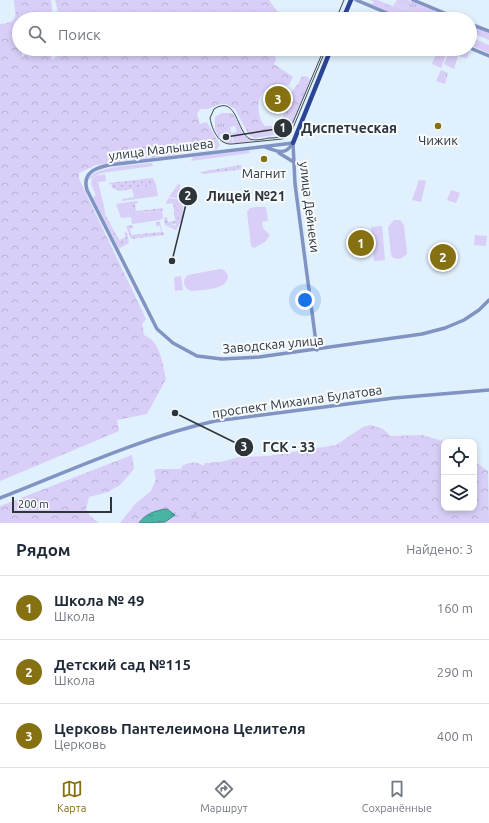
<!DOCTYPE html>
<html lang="ru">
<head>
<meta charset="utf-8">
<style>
  :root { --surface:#fff; --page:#f6f6f7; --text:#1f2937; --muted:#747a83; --line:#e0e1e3; --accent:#867112 }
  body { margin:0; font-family:Ubuntu,sans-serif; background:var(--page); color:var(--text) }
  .controls { position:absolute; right:12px; bottom:12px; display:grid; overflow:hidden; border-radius:8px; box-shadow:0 2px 6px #0003 }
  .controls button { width:36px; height:36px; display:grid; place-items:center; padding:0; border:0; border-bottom:1px solid var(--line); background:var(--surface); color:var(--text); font:20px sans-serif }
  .scale { position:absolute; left:12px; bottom:10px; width:100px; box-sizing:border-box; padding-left:4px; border:2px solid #2d343a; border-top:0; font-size:11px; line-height:14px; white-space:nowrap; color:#2d343a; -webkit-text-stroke:3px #f7fbfe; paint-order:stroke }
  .you { position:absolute; left:305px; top:300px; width:14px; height:14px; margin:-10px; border:3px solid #fff; border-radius:50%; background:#1a73e8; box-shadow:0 0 0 6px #1a73e833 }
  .badge { display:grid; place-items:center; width:26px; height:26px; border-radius:50%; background:var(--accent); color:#fff; font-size:13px; font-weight:700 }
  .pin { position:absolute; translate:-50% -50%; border:2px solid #fff; box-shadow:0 1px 4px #0006 }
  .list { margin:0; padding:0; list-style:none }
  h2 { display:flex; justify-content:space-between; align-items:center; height:52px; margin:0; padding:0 16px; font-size:17px }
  h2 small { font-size:13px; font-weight:400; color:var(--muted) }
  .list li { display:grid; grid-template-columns:26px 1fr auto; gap:12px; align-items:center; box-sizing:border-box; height:64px; padding:0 16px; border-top:1px solid var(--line) }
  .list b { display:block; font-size:15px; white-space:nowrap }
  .list p { margin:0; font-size:13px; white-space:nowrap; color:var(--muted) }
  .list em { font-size:13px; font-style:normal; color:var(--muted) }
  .icon { flex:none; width:22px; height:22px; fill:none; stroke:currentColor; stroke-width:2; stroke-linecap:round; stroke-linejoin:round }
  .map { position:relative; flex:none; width:489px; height:523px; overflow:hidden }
  .search { position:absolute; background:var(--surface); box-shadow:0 2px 6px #0003; left:12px; right:12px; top:12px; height:44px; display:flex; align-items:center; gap:10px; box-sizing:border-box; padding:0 14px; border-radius:22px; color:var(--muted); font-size:15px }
  .sheet { height:244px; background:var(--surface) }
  nav { display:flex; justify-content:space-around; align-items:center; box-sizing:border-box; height:56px; border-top:1px solid var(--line); background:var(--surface); font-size:11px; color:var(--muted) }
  nav a { display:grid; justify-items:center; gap:2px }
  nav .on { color:var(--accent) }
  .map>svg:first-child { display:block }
  .grass { fill:url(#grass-tufts) }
  .forest { fill:url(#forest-crowns) }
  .wetland { fill:url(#wetland-marsh) }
  .park { fill:#d8cef7 }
  .garden { fill:url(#garden-dots) }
  .water { fill:url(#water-ripples); stroke:#3f8e84 }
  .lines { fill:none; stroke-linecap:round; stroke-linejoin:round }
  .minor { stroke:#8093c2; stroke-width:3.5 }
  .major { stroke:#2c4496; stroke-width:4.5 }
  .tram { stroke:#40484f; stroke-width:1 }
  .poi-dot { fill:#867112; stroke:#f7fbfe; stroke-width:1.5 }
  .labels { text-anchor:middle; stroke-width:4; stroke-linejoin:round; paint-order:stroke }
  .poi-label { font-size:13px; fill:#2d343a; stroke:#f7fbfe }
  .street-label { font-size:13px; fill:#2d343a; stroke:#f7fbfe }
  .leader { fill:none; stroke:#2d343a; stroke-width:1.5 }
  .callout-dot { fill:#2d343a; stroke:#f7fbfe; stroke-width:1.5 }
  .mark-label { font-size:12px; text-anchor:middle; font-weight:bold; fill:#fff }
  .callout-label { font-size:14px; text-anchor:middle; font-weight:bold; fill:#2d343a; stroke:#f7fbfe; stroke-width:4; stroke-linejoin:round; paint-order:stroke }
</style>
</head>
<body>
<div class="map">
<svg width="489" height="523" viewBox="0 0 489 523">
  <defs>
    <pattern id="grass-tufts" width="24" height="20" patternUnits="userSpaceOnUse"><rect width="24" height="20" fill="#d8cef7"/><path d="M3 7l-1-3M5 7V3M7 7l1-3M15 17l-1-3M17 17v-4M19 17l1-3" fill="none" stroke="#bab2d4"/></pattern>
    <pattern id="forest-crowns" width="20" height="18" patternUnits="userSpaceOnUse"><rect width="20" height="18" fill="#d8cef7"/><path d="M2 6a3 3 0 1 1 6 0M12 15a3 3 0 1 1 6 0" fill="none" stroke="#bab2d4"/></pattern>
    <pattern id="wetland-marsh" width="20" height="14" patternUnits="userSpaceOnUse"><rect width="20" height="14" fill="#d8cef7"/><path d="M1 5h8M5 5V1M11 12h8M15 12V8" fill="none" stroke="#bab2d4"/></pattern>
    <pattern id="garden-dots" width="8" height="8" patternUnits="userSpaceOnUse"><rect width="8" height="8" fill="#d8cef7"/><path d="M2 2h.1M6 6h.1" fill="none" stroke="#bab2d4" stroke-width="1.8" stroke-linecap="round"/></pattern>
    <pattern id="water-ripples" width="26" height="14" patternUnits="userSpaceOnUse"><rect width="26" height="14" fill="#47b4a4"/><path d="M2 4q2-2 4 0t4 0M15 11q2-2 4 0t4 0" fill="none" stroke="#3c9387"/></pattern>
  </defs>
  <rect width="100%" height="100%" fill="#e0f0fc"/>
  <!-- grass -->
  <path class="grass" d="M376,0L394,8L395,5L429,19H407L374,5Z
    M397,0H408L455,19H436L396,3Z
    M441,70L448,73L445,84L436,81Z
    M222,113H231L234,115L245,136L253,141L237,143L236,136L240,133L237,124L215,129V117Z"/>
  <!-- forest -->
  <path class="forest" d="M14,0H51L53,19H19V49H22V58L29,49H40L43,52V49H49L52,60L64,51L76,54L81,49H273L276,60L274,64L293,77L289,85C283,86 276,84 270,87C256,93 255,115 265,126H276C289,115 286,94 299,83L301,77L306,76L310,80L290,128L282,134L254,138L249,135L235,109L226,104H220L208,109H200L197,114L200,124L206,122L208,124L220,145L217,149L96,165L79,173V179L146,319L142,324L144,335C161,342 162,363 166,379L147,414L117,420L119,431L0,481V24C22,22 14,13 14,0Z
    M55,0H269L282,18L60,19Z
    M470,25L489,32V40L470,32Z
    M470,37L489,45V53L470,45Z
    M370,425L383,429L391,436L422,435L446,442H444V508H474V461L488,471L489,523H120L135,504L151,491L156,479L154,471L156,469H181L182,466C189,462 197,461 203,466L205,463L220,462L239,457L268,456L336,445L363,427Z
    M132,455L134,469L120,485L108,492L89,497L86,509L90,516L99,523H0V506Z"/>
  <!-- wetland -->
  <path class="wetland" d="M156,506L185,511L196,509L197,514C185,523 151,523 135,523L140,514Z"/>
  <!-- park -->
  <path class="park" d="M359,0L373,4L374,2L370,0H377L393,6L397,0V3L436,19H429L396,5L394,8L376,1L375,5L407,19H405Z
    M438,49H448L441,68L432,64Z
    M450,49L470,50L467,58L458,56L454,69L444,64Z
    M237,123L240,133L236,136L237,143H234L232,133L237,132L235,126L230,127L231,130L227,131H231L233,143H223L222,142L230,140L229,133L221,134L219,138L215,129Z
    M249,150L250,153L191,161L193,157Z
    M152,163L153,166L101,173L88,180C92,166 138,165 152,163Z
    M105,174L106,181L98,182L104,206L101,207L91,184L92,179L96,176Z
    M419,180L426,181L421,202L412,200Z
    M178,184H180L181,199L169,197Z
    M156,185L158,196L122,201V199L134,197L132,189Z
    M451,190L460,193L456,203L447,200Z
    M96,195L120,248L119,249L93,197Z
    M168,198L182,200L184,216L176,230L167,226L176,225L177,203L166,204Z
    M130,202L132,214L162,211L163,218L160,220L132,224L131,217L121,218L116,204Z
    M257,207H266L268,221L262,222L263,228L270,235L265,242L254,248L251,246L247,212L250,208Z
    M394,220H400L404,225L407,254L400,259L393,258L391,254L388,227Z
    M382,226L385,260L374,261L371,227Z
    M475,235L487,236L486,246L474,245Z
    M220,269L224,270L228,275C228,291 204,289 192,291C184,289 181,280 188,275Z
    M181,276L183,290L175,291L174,277Z"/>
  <!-- garden -->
  <path class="garden" d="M241,165L242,169L237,170L203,174L200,172Z
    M153,178L156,185L120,191L112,188V185L108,183Z
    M137,201L138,203L135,204L136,211L163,208L162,211L131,214L130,202Z
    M173,203H177L179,223L167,226L165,225L164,218L167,217L168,222L175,221Z
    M104,206L105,214L119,240L126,237L124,233L127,232L129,243L120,248L103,211L101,207Z
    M156,222H160L162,232H164V235L131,239L126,226L133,225V228L130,229L131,235L161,232L160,226H156Z"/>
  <!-- water -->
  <path class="water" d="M167,509L175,515L165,522L139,523C145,514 156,510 167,509Z"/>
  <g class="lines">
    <!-- minor -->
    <path class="minor" d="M356,0L401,19
      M413,0L459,19
      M470,24L489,31
      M470,48L489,56
      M293,143L109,165C95,168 82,173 87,190L157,329L173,343L197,356L222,359L259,357L422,334L445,328L464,320L479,310L489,300
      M293,143L295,184L317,350
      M265,147C275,151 286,156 292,144
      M279,153L292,161
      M0,498C69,471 143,437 215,421L394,398L489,390"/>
    <!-- major -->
    <path class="major" d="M343,19L351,0
      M293,143L331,49"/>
    <!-- tram -->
    <path class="tram" d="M336,19L344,0
      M324,49L288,134C282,137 276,138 269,138C263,139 256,141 250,139C237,133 237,94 214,109L210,118C212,130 219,145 232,144L282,139L290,135L326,49"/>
  </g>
  <!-- markers -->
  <g class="poi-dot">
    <circle cx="438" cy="126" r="4"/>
    <circle cx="264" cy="159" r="4"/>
  </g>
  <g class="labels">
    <!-- poi labels -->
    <g class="poi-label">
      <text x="438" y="145">Чижик</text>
      <text x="264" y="178">Магнит</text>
    </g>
    <!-- street labels -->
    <g class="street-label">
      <text transform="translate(161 149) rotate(-7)" y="5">улица Малышева</text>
      <text transform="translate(310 207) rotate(83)" y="5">улица Дейнеки</text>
      <text transform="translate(273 344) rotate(-5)" y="5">Заводская улица</text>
      <text transform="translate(297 401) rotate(-8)" y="5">проспект Михаила Булатова</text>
    </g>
  </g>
  <!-- callouts -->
  <path class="leader" d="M226 137L283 128M172 261L188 196M175 413L244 447"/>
  <g class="callout-dot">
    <circle cx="226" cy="137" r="4"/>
    <circle cx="172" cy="261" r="4"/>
    <circle cx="175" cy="413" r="4"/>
    <circle cx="283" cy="128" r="10"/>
    <circle cx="188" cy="196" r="10"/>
    <circle cx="244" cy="447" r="10"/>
  </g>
  <g class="mark-label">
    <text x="283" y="132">1</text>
    <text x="188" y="200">2</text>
    <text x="244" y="451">3</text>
  </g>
  <g class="callout-label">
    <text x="349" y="133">Диспетческая</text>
    <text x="246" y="201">Лицей №21</text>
    <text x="289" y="452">ГСК - 33</text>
  </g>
</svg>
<div class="controls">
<button><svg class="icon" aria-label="locate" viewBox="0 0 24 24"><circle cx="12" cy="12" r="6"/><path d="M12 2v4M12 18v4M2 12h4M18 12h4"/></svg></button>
<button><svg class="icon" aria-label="layers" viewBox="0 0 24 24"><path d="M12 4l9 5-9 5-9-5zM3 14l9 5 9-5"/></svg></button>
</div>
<div class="scale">200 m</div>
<div class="you"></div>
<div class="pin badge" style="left:361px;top:243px">1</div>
<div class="pin badge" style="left:443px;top:257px">2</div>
<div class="pin badge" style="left:278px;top:99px">3</div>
<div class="search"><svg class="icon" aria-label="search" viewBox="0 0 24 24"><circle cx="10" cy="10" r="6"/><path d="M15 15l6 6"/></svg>Поиск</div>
</div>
<section class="sheet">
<h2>Рядом<small>Найдено: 3</small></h2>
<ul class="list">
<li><span class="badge">1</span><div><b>Школа № 49</b><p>Школа</p></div><em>160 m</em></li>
<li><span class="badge">2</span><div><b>Детский сад №115</b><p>Школа</p></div><em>290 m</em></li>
<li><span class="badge">3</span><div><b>Церковь Пантелеимона Целителя</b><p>Церковь</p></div><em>400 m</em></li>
</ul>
</section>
<nav>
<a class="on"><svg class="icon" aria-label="map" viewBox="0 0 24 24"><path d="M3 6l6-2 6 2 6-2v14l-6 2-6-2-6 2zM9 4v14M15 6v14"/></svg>Карта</a>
<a><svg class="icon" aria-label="directions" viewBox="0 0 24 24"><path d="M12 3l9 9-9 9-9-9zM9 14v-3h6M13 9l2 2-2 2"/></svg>Маршрут</a>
<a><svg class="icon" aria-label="saved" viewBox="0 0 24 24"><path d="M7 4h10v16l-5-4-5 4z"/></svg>Сохранённые</a>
</nav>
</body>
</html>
